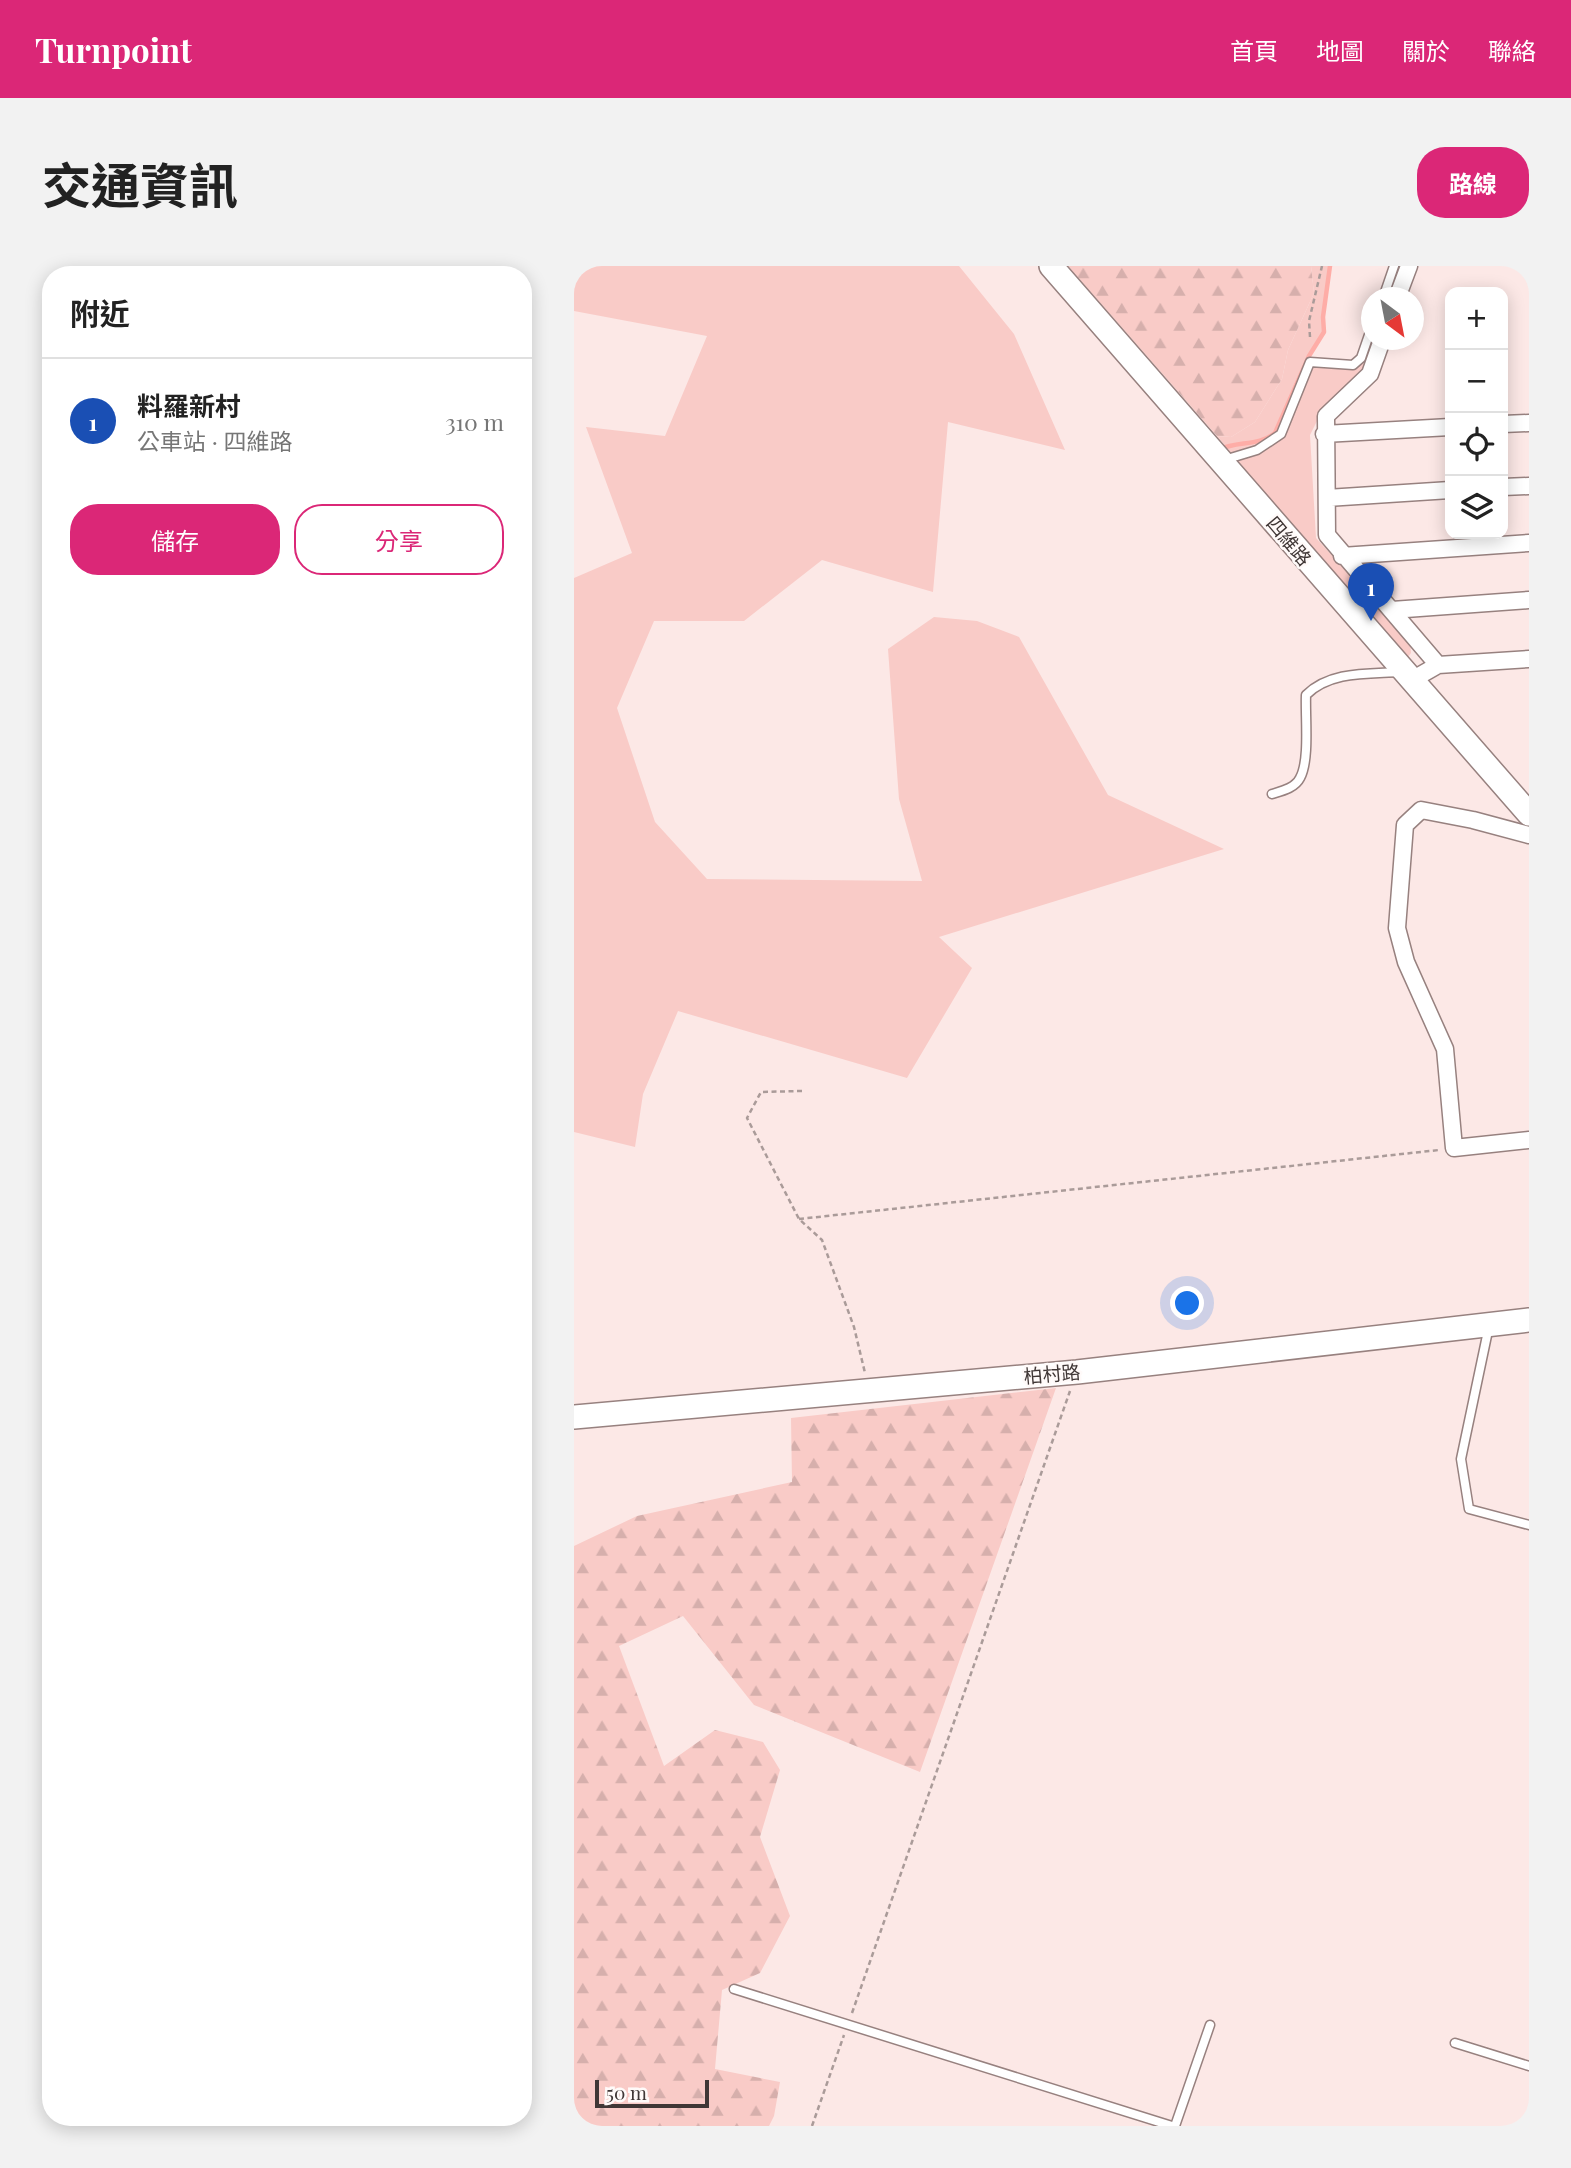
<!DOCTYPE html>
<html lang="zh-TW">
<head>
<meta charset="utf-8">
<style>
  :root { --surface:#fff; --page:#f2f2f2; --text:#222; --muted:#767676; --line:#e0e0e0; --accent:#db2777 }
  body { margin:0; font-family:"Playfair Display","Noto Sans TC",serif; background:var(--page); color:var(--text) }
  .controls { position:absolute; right:21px; top:21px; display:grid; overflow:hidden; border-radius:14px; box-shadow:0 4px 18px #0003 }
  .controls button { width:63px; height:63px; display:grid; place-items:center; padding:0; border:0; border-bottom:2px solid var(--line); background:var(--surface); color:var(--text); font:35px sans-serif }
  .compass { position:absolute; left:787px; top:21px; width:63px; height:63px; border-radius:50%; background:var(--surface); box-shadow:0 4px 18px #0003; rotate:148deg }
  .scale { position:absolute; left:21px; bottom:18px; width:114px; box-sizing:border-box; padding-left:7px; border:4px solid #403736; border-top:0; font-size:19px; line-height:24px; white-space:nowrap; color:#403736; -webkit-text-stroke:5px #fffaf9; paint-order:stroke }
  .you { position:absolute; left:614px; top:1038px; width:24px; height:24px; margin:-18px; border:5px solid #fff; border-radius:50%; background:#1a73e8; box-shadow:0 0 0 10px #1a73e833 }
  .badge { display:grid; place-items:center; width:46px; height:46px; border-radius:50%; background:var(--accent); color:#fff; font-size:23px; font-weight:700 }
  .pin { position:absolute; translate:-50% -58px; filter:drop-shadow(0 2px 4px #0008) }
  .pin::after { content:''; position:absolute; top:37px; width:24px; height:21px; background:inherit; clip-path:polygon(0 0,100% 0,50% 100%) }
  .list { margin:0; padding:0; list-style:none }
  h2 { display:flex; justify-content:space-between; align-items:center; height:91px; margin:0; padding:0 28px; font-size:30px }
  h2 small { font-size:23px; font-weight:400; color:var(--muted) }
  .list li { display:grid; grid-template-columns:46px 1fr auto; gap:21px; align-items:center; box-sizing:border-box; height:126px; padding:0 28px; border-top:2px solid var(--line) }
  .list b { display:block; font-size:26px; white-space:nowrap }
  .list p { margin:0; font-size:23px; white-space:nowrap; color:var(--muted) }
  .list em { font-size:23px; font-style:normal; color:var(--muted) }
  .actions { display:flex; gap:14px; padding:21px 28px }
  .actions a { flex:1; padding:16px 0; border:2px solid var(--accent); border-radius:28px; text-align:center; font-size:24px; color:var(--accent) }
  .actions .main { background:var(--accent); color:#fff }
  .icon { flex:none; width:38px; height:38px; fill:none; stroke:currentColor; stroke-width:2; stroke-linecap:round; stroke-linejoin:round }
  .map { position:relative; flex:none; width:955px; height:1860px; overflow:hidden; border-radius:28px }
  header { display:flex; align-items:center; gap:42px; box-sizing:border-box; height:98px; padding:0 35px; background:var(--accent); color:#fff }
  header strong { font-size:33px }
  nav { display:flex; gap:38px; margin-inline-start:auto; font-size:24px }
  .intro { display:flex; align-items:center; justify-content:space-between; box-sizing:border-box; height:168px; padding:0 42px }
  h1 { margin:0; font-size:49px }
  .button { padding:18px 32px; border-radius:28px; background:var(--accent); color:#fff; font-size:24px; font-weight:700 }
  main { display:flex; gap:42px; padding:0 42px }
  aside { flex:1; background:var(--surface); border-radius:28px; box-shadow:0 4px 18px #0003 }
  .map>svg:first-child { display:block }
  .green { fill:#f9cbc7 }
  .forest { fill:url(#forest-firs) }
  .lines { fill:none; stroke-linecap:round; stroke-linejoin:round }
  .stream { stroke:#feada7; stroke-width:4.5 }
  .lane-casing { stroke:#97817f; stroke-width:11 }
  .street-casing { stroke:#97817f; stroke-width:19 }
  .secondary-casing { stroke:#97817f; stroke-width:26 }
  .path { stroke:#aa9b99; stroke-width:2.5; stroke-dasharray:5 3.5; stroke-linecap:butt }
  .lane { stroke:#fff; stroke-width:8 }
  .street { stroke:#fff; stroke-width:16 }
  .secondary { stroke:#fff; stroke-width:23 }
  .labels { text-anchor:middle; stroke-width:5; stroke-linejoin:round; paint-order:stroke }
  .street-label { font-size:19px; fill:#403736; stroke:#fffaf9 }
</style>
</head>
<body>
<header>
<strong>Turnpoint</strong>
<nav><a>首頁</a><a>地圖</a><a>關於</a><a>聯絡</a></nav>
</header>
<div class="intro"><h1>交通資訊</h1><a class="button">路線</a></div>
<main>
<aside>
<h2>附近<small></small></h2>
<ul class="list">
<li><span class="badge" style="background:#1a4fb4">1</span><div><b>料羅新村</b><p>公車站 · 四維路</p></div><em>310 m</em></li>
</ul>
<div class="actions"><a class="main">儲存</a><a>分享</a></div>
</aside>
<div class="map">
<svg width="955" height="1860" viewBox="0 0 955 1860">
  <defs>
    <pattern id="forest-firs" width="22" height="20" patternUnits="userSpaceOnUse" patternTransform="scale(1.75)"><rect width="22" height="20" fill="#f9cbc7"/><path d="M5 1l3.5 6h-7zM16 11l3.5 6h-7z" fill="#d6afac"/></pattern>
  </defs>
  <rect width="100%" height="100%" fill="#fce8e6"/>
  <!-- green -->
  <path class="green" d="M0,0H385L440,68L491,184L374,156L359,326L248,294L170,355H80L43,442L81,556L133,613L348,615L325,533L314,383L360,351L403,355L445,371L534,529L650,583L365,671L398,702L333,812L104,745L69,828L61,881L0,866V312L58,287L12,161L91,170L133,70L0,45Z
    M737,0H756L757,4L749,51L750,66L733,95L779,99L797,74H801L789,108L746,149L736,169L742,272L836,375L837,387L834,391L825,386L643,170L657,171L681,156L708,113L714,84L740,27Z"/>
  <!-- forest -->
  <path class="forest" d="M494,0H737L740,27L714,84L708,113L681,156L657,171L643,170Z
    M482,1122L346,1506L180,1439L109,1350L45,1380L90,1500L141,1464L189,1476L206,1504L186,1571L216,1650L186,1707L148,1724L141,1803L206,1816L200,1850L195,1860H0V1280L63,1250L218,1216L217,1152Z"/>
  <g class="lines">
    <!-- stream -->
    <path class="stream" d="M646,183C664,175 685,180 701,167L735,90L750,66L749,51L756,0"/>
    <defs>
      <path id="lane" d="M809,32L820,0
        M650,194L683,184L707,168L736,96L779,99L787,92L797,63
        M698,528C708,525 721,522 726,512C736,494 731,450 732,429C756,405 794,408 825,406
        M915,1060L887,1193L895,1243L955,1259
        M160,1723L598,1860
        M881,1777L955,1800
        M601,1860L636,1759"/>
      <path id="street" d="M823,32L835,0
        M808,74L796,108L752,150L753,269L864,399
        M929,158L955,157
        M750,168L876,161
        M929,221L955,220
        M753,232L876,224
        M768,290L955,277
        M818,344L955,334
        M836,415L864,399L955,393
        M955,569L899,554L847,544L831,559L823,662L832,696L871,783L880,882L955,874"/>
      <path id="secondary" d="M477,0L955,548
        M0,1151L503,1106L955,1054"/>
    </defs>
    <!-- lane casing -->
    <use href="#lane" class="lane-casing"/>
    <!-- street casing -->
    <use href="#street" class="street-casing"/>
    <!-- secondary casing -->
    <use href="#secondary" class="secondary-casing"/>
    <!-- path -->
    <path class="path" d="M736,71L735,55L748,0
      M228,825L187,826L173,852L225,953L248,974L280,1061L291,1107
      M225,953L865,884
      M278,1747L496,1125
      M238,1860L270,1769"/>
    <!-- lane -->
    <use href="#lane" class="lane"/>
    <!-- street -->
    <use href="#street" class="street"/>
    <!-- secondary -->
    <use href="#secondary" class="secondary"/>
  </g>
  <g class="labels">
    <!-- street labels -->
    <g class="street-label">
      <text transform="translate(715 275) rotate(50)" y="7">四維路</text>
      <text transform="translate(478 1108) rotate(-5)" y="7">柏村路</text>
    </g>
  </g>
</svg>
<div class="controls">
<button>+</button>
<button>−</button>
<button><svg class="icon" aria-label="locate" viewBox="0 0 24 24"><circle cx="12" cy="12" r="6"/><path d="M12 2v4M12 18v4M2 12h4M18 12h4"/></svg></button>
<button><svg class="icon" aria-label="layers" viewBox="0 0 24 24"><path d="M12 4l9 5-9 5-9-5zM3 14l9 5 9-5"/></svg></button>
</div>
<svg class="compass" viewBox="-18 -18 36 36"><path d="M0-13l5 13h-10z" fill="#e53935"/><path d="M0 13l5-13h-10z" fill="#767676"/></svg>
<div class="scale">50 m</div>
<div class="you"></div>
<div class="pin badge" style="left:797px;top:355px;background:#1a4fb4">1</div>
</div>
</main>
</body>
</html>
